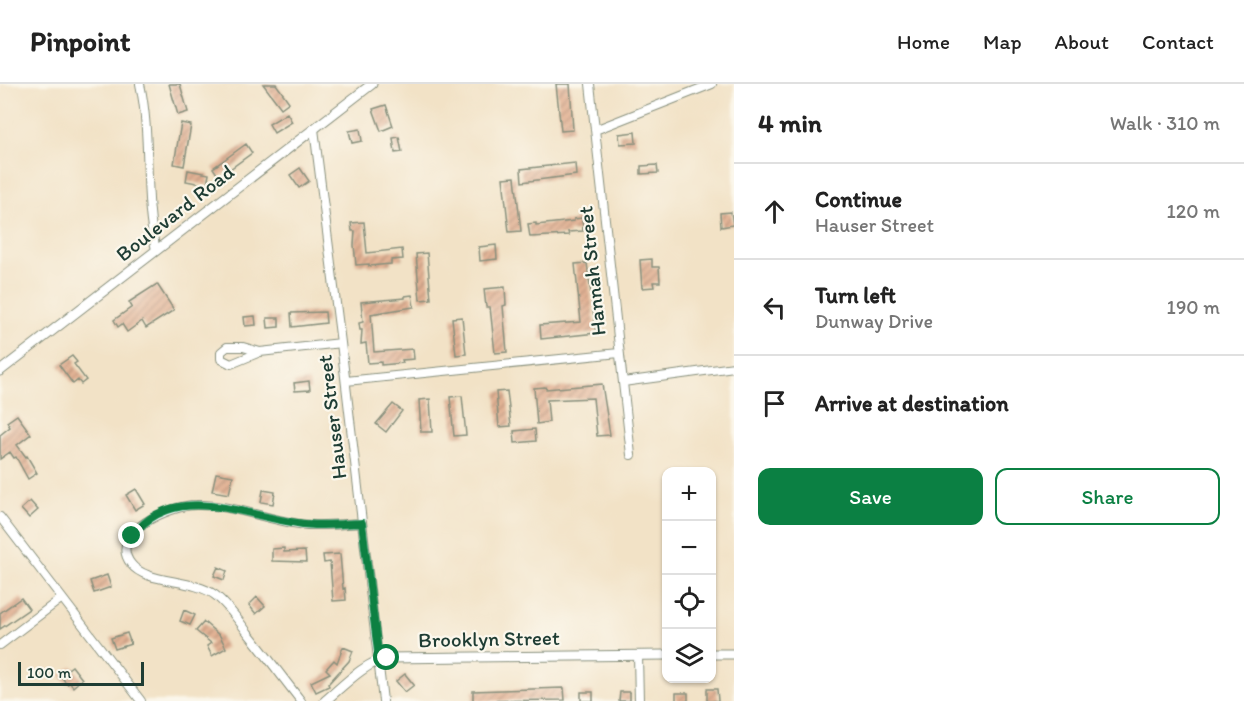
<!DOCTYPE html>
<html lang="en">
<head>
<meta charset="utf-8">
<style>
  :root { --surface:#fff; --page:#f2f2f2; --text:#222; --muted:#767676; --line:#e0e0e0; --accent:#0b8043 }
  body { margin:0; font-family:Itim,sans-serif; background:var(--page); color:var(--text) }
  .controls { position:absolute; right:18px; bottom:18px; display:grid; overflow:hidden; border-radius:12px; box-shadow:0 2px 4px #0004 }
  .controls button { width:54px; height:54px; display:grid; place-items:center; padding:0; border:0; border-bottom:2px solid var(--line); background:var(--surface); color:var(--text); font:30px sans-serif }
  .scale { position:absolute; left:18px; bottom:15px; width:126px; box-sizing:border-box; padding-left:6px; border:3px solid #1f3d34; border-top:0; font-size:16px; line-height:21px; white-space:nowrap; color:#1f3d34; -webkit-text-stroke:4px #fbf7ec; paint-order:stroke }
  .stop { position:absolute; width:18px; height:18px; margin:-14px; border:4px solid #0b8043; border-radius:50%; background:#fff }
  .stop.end { background:#0b8043; border-color:#fff; box-shadow:0 2px 6px #0008 }
  .list { margin:0; padding:0; list-style:none }
  h2 { display:flex; justify-content:space-between; align-items:center; height:78px; margin:0; padding:0 24px; font-size:26px }
  h2 small { font-size:20px; font-weight:400; color:var(--muted) }
  .list li { display:grid; grid-template-columns:39px 1fr auto; gap:18px; align-items:center; box-sizing:border-box; height:96px; padding:0 24px; border-top:2px solid var(--line) }
  .list b { display:block; font-size:22px; white-space:nowrap }
  .list p { margin:0; font-size:20px; white-space:nowrap; color:var(--muted) }
  .list em { font-size:20px; font-style:normal; color:var(--muted) }
  .actions { display:flex; gap:12px; padding:18px 24px }
  .actions a { flex:1; padding:14px 0; border:2px solid var(--accent); border-radius:12px; text-align:center; font-size:21px; color:var(--accent) }
  .actions .main { background:var(--accent); color:#fff }
  .icon { flex:none; width:33px; height:33px; fill:none; stroke:currentColor; stroke-width:2; stroke-linecap:round; stroke-linejoin:round }
  .map { position:relative; flex:none; width:734px; height:617px; overflow:hidden }
  header { display:flex; align-items:center; gap:36px; box-sizing:border-box; height:84px; padding:0 30px; background:var(--surface); border-bottom:2px solid var(--line) }
  header strong { font-size:28px }
  nav { display:flex; gap:33px; margin-inline-start:auto; font-size:21px }
  main { display:flex }
  aside { flex:1; background:var(--surface) }
  .map>svg:first-child { display:block }
  .building { fill:url(#building-hatch) }
  .lines { fill:none; stroke-linecap:round; stroke-linejoin:round }
  .minor-casing { stroke:#88907d; stroke-width:10 }
  .tertiary-casing { stroke:#88907d; stroke-width:11 }
  .minor { stroke:#fff; stroke-width:8 }
  .tertiary { stroke:#fff; stroke-width:9 }
  .route { stroke:#0b8043; stroke-width:8 }
  .labels { text-anchor:middle; stroke-width:4.5; stroke-linejoin:round; paint-order:stroke }
  .street-label { font-size:21px; fill:#1f3d34; stroke:#fbf7ec }
</style>
</head>
<body>
<header>
<strong>Pinpoint</strong>
<nav><a>Home</a><a>Map</a><a>About</a><a>Contact</a></nav>
</header>
<main>
<div class="map">
<svg width="734" height="617" viewBox="0 0 734 617">
  <defs>
    <pattern id="building-hatch" width="6" height="6" patternUnits="userSpaceOnUse" patternTransform="scale(1.5)"><rect width="6" height="6" fill="#e2b294"/><path d="M-1 1l2-2M0 6l6-6M5 7l2-2" fill="none" stroke="#b7927a"/></pattern>
  </defs>
  <rect width="100%" height="100%" fill="#fbf7ec"/>
  <filter id="ink" filterUnits="userSpaceOnUse"><feTurbulence type="fractalNoise" baseFrequency=".0167" numOctaves="2"/><feDisplacementMap in="SourceGraphic" scale="12" xChannelSelector="R" yChannelSelector="G"/><feConvolveMatrix kernelMatrix="1 2 1 2 8 2 1 2 1" color-interpolation-filters="sRGB"/></filter>
  <filter id="wash" filterUnits="userSpaceOnUse"><feTurbulence type="fractalNoise" baseFrequency=".008" numOctaves="4" result="noise"/><feDisplacementMap in="SourceGraphic" scale="24" xChannelSelector="R" yChannelSelector="G"/><feGaussianBlur stdDeviation="1.35" result="paint"/><feColorMatrix in="noise" values="0 0 0 0 0 0 0 0 0 0 0 0 0 0 0 0 0 1.4 0 .05"/><feComposite in="paint" operator="in"/></filter>
  <g filter="url(#wash)">
    <rect width="100%" height="100%" fill="#f2e2c6"/>
    <g id="blocks">
      <!-- building -->
      <path class="building" d="M169,0H180L188,28L178,31Z
        M263,0H276L289,18L281,24Z
        M556,0H570L573,46L561,47Z
        M386,21L393,42L381,47L373,25Z
        M287,29L292,38L274,49L269,40Z
        M181,39L191,41L184,82L174,80Z
        M360,45L362,57L352,59L349,47Z
        M635,48L636,59L620,60L619,50Z
        M399,53L402,68L395,69L393,54Z
        M246,60L252,69L219,93L213,84Z
        M575,79L576,91L522,98L521,85Z
        M657,81L658,89L641,90V82Z
        M300,84L309,97L299,104L290,91Z
        M188,86L209,90L207,101L186,97Z
        M515,93L521,147L509,148L503,94Z
        M731,128L733,141L721,143L720,129Z
        M582,134L583,147L568,148L569,151L530,153L528,140L536,139V141L574,137V135Z
        M364,138L367,169L402,165L403,175L391,176V180L369,182V180L356,181L354,161L355,147H352L351,139Z
        M496,161L497,175L480,177L479,163Z
        M427,169L431,215L420,216L416,170Z
        M652,175V183H659L660,198H653L654,203L642,204L640,176Z
        M587,179L596,249L541,255L540,241L581,238L575,180Z
        M157,200L174,226L146,244L142,237L127,248L122,240L118,243L114,236L132,223L129,218Z
        M505,203L506,221L503,222L507,268L495,269L490,223H486L484,205Z
        M412,211L414,223L371,230L374,268L413,265L414,275L402,276L403,279L381,281V278L368,279L366,259L361,260L362,246H360L359,239L363,238L361,218L405,214V212Z
        M325,228L326,239L292,243L291,229Z
        M255,232L256,241L245,242L244,233Z
        M462,233L466,270L456,271L452,234Z
        M267,234H279V243L268,244Z
        M72,272L77,278L74,280L86,296L81,300L78,296L73,300L59,281Z
        M309,297L310,306L295,307L294,299Z
        M602,300L610,351L597,352L593,314L547,316L549,338L537,340L534,304L545,303L546,305Z
        M507,307L511,342L499,343L496,308Z
        M462,312L466,351L454,352L450,313Z
        M430,315L432,348H421L419,316Z
        M393,320L402,327L386,348L376,340Z
        M17,331L31,350L17,361L26,373L27,372L37,389L28,395L16,373L14,374L10,368L0,375V351L10,343L7,338Z
        M535,345L536,357L515,359L514,347Z
        M216,389L233,392L229,410L212,407Z
        M136,405L145,420L135,426L126,411Z
        M263,406L275,408L273,420L261,418Z
        M30,417L38,426L29,434L21,425Z
        M284,464V468L305,467L306,478L272,477V465Z
        M340,470L343,505L345,504L346,516L333,517L330,478L324,479L323,471Z
        M218,483L227,487L224,496L214,492Z
        M107,491L111,503L94,509L90,497Z
        M257,513L265,522L256,530L249,521Z
        M21,514L29,525L0,545V529Z
        M184,526L195,531L190,541L180,537Z
        M204,538L220,552L226,564L212,572L207,562L211,559L196,547Z
        M127,549L131,560L115,565L111,554Z
        M343,563L353,567L349,577L328,600L329,602L316,608L311,598L330,589L326,585L334,576L337,579Z
        M72,582L82,595L73,603L70,599L67,600L60,591Z
        M405,590L414,601L405,608L396,597Z
        M564,604L565,616L473,617V607Z
        M707,605H717L718,617H707Z
        M581,608H593V617H581Z
        M620,608H630V617H619Z
        M676,609H688V617H676Z"/>
    </g>
  </g>
  <g filter="url(#ink)">
    <use href="#blocks" fill-opacity="0" stroke="#88907d" stroke-width="1.5"/>
    <g class="lines">
      <defs>
        <path id="minor" d="M140,0C152,55 143,112 156,166
          M590,0L631,371
          M314,45L341,259L383,617
          M595,46L712,0
          M227,263H243L260,268L231,280L221,275V268Z
          M260,268L341,259
          M346,297L619,269
          M623,298L734,283
          M0,433L141,617
          M0,561L62,514
          M638,571L639,617
          M301,617C283,594 266,571 248,549C238,536 228,521 215,511C192,494 146,500 131,480C106,448 172,421 196,421C231,420 264,435 299,440C319,443 341,440 362,439"/>
        <path id="tertiary" d="M0,287L372,0
          M712,570H734
          M325,617C343,602 364,579 387,574L666,571"/>
      </defs>
      <!-- minor casing -->
      <use href="#minor" class="minor-casing"/>
      <!-- tertiary casing -->
      <use href="#tertiary" class="tertiary-casing"/>
      <!-- minor -->
      <use href="#minor" class="minor"/>
      <!-- tertiary -->
      <use href="#tertiary" class="tertiary"/>
    </g>
  </g>
  <g class="lines" filter="url(#ink)">
    <!-- route -->
    <path class="route" d="M132,452C174,397 242,431 297,439C318,443 341,440 362,439L379,576L387,574"/>
  </g>
  <g class="labels">
    <!-- street labels -->
    <g class="street-label">
      <text transform="translate(175 129) rotate(-38)" y="7">Boulevard Road</text>
      <text transform="translate(592 187) rotate(-96)" y="7">Hannah Street</text>
      <text transform="translate(332 333) rotate(-97)" y="7">Hauser Street</text>
      <text transform="translate(489 555) rotate(-1)" y="7">Brooklyn Street</text>
    </g>
  </g>
</svg>
<div class="controls">
<button>+</button>
<button>−</button>
<button><svg class="icon" aria-label="locate" viewBox="0 0 24 24"><circle cx="12" cy="12" r="6"/><path d="M12 2v4M12 18v4M2 12h4M18 12h4"/></svg></button>
<button><svg class="icon" aria-label="layers" viewBox="0 0 24 24"><path d="M12 4l9 5-9 5-9-5zM3 14l9 5 9-5"/></svg></button>
</div>
<div class="scale">100 m</div>
<div class="stop" style="left:387px;top:574px"></div>
<div class="stop end" style="left:132px;top:452px"></div>
</div>
<aside>
<h2>4 min<small>Walk · 310 m</small></h2>
<ul class="list">
<li><svg class="icon" aria-label="ahead" viewBox="0 0 24 24"><path d="M12 20V5M6 11l6-6 6 6"/></svg><div><b>Continue</b><p>Hauser Street</p></div><em>120 m</em></li>
<li><svg class="icon" aria-label="left" viewBox="0 0 24 24"><path d="M17 20v-9H6M10 6l-5 5 5 5"/></svg><div><b>Turn left</b><p>Dunway Drive</p></div><em>190 m</em></li>
<li><svg class="icon" aria-label="arrive" viewBox="0 0 24 24"><path d="M6 21V4h12l-3 4 3 4H6"/></svg><div><b>Arrive at destination</b></div></li>
</ul>
<div class="actions"><a class="main">Save</a><a>Share</a></div>
</aside>
</main>
</body>
</html>
